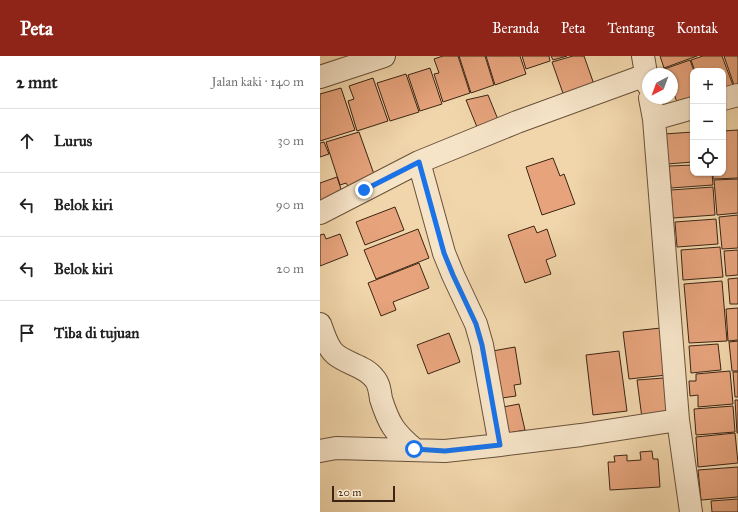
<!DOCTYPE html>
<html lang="id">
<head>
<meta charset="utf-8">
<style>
  :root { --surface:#fff; --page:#f2f2f2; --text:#222; --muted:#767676; --line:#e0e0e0; --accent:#8f2418 }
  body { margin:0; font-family:"IM FELL Great Primer",serif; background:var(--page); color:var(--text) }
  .controls { position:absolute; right:12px; top:12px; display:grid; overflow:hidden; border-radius:8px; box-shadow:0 1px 3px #0004 }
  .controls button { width:36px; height:36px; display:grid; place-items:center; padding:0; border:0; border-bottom:1px solid var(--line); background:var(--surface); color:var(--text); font:20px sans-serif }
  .compass { position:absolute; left:322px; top:12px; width:36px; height:36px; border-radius:50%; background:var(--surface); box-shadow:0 1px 3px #0004; rotate:221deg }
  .scale { position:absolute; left:12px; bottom:10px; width:63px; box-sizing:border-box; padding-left:4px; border:2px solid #3c2514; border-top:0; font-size:11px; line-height:14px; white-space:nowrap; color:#3c2514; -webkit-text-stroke:3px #f6e4c8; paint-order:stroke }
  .stop { position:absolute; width:12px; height:12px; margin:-9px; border:3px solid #1a73e8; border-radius:50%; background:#fff }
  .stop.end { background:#1a73e8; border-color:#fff; box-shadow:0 1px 4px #0008 }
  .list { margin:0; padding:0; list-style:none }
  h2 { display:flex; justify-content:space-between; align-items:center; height:52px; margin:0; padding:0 16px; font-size:17px }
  h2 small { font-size:13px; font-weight:400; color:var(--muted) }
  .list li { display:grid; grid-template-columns:26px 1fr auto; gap:12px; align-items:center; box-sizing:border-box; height:64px; padding:0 16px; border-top:1px solid var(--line) }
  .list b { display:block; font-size:15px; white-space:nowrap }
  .list em { font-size:13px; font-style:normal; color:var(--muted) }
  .icon { flex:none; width:22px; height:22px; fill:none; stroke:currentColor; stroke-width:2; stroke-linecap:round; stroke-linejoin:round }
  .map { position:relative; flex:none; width:418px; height:456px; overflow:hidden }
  header { display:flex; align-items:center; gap:24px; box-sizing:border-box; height:56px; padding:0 20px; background:var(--accent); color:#fff }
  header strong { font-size:19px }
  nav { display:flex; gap:22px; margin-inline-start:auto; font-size:14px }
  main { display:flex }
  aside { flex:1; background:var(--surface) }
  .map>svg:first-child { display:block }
  .building { fill:#e6a37c; stroke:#3c2514 }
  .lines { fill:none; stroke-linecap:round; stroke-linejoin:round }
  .minor-casing { stroke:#69513a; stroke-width:24 }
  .minor { stroke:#f6e4c8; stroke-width:22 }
  .route { stroke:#1a73e8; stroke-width:5 }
</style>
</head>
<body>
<header>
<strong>Peta</strong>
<nav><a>Beranda</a><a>Peta</a><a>Tentang</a><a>Kontak</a></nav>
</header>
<main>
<aside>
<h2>2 mnt<small>Jalan kaki · 140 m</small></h2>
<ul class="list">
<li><svg class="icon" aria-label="ahead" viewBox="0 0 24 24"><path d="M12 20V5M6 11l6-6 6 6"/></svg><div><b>Lurus</b></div><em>30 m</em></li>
<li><svg class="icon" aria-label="left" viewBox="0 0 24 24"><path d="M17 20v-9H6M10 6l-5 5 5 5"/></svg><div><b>Belok kiri</b></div><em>90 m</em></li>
<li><svg class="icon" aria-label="left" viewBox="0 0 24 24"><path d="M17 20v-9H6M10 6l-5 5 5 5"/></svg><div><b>Belok kiri</b></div><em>20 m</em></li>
<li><svg class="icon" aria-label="arrive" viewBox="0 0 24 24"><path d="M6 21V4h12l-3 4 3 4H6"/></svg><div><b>Tiba di tujuan</b></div></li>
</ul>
</aside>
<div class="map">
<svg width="418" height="456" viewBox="0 0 418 456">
  <rect width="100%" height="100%" fill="#f1d6ab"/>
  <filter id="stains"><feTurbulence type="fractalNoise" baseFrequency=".005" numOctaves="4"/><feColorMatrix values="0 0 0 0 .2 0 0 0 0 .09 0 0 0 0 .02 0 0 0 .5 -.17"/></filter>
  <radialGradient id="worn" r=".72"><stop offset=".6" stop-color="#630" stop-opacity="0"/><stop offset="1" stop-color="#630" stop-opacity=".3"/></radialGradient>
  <!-- building -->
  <path class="building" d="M123,0H138L150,37L123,46L114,18L119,17L114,3Z
    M139,0H165L174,29L151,37Z
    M166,0H200L206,18L175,29Z
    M202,0H229L230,5L206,13Z
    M231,0H247L233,4Z
    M253,0H264L276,34L245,43L232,6Z
    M340,0H377L344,12Z
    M383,0H402L414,32L403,36V15H375L371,4Z
    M404,0H418V28L414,29Z
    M370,4L374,15L373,43L358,49L352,32V18H337L336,16Z
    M110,12L122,48L100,55L88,19Z
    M86,18L99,56L70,65L57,27Z
    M53,22L68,65L37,75L28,45L34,43L29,30Z
    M21,32L35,74L0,85V38Z
    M168,39L179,66L157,71L146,44Z
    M418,74V122L393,123V117H403V75Z
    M39,76L55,121L28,130L26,127L20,129L6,86Z
    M373,76V106L347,108L344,78Z
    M4,86L9,98L0,101V87Z
    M233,102L240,120L244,118L255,148L222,159L206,111Z
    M373,109V117H392L393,129L351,132L349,110Z
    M17,121L23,139L0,147V127Z
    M418,123V157L397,159L394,124Z
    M393,131L395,159L353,162L351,134Z
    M75,151L84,174L45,189L36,166Z
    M418,159V192L402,193L399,161Z
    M396,163L398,188L357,191L355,166Z
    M214,170L217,177L227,173L236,200L226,204L231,218L205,227L188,179Z
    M98,173L109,202L56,223L44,194Z
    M4,178L6,183L20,178L28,199L0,210V179Z
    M400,191L403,221L363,224L361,194Z
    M418,194V219L406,220L404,195Z
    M99,207L109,232L73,246L76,254L61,260L48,227Z
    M418,222V248H410L408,223Z
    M402,225L407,285L369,287L364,228Z
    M418,252V284L408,285L406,253Z
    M341,272L347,319L309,323L303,276Z
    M129,277L140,306L108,318L97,289Z
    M418,285V315H412L409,286Z
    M398,288L401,314L371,317L369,290Z
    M195,291L201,328L194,329L196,340L175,343L167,296Z
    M299,295L307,355L273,359L266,299Z
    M410,315L413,348L378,351V339L370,340L369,325H376V318Z
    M413,316H418V341H415Z
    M344,322L350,359L322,362L317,324Z
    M415,344H418V377H417Z
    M199,348L205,374L184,378L178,352Z
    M413,350L415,376L376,379L374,353Z
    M415,377L418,407L378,411L376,381Z
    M332,395L333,403H338L340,431L290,434L288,406H295L294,400L307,399V405L321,404L320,396Z
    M418,411V441L381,444L378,414Z
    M418,443V456H392L391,445Z"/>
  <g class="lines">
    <defs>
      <path id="minor" d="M323,0L328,29
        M0,21L64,0
        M330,42L334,63L358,364L371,456
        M403,43L418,39
        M334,63L373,52
        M99,106L124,197L133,219L156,268L162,289L180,389
        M0,157L99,106L197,66L326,19
        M0,268C4,278 7,291 15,298C27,308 45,310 54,322C59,327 60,336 61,343C69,368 74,376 94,393
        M0,395L16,392L125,395L180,389L261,379L358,364"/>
    </defs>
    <!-- minor casing -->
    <use href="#minor" class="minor-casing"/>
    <!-- minor -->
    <use href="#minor" class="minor"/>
  </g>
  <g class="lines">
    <!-- route -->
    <path class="route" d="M44,134L99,106L124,197L133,219L156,268L162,289L180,389L125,395L94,393"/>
  </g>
  <rect width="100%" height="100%" filter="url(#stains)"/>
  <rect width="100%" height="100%" fill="url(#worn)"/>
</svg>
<div class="controls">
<button>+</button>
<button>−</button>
<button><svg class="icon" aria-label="locate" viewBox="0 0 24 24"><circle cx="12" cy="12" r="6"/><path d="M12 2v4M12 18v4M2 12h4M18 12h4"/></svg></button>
</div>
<svg class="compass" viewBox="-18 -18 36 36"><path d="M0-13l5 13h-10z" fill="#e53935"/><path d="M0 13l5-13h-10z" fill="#767676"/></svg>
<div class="scale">20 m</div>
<div class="stop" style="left:94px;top:393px"></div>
<div class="stop end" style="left:44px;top:134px"></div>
</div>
</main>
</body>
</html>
